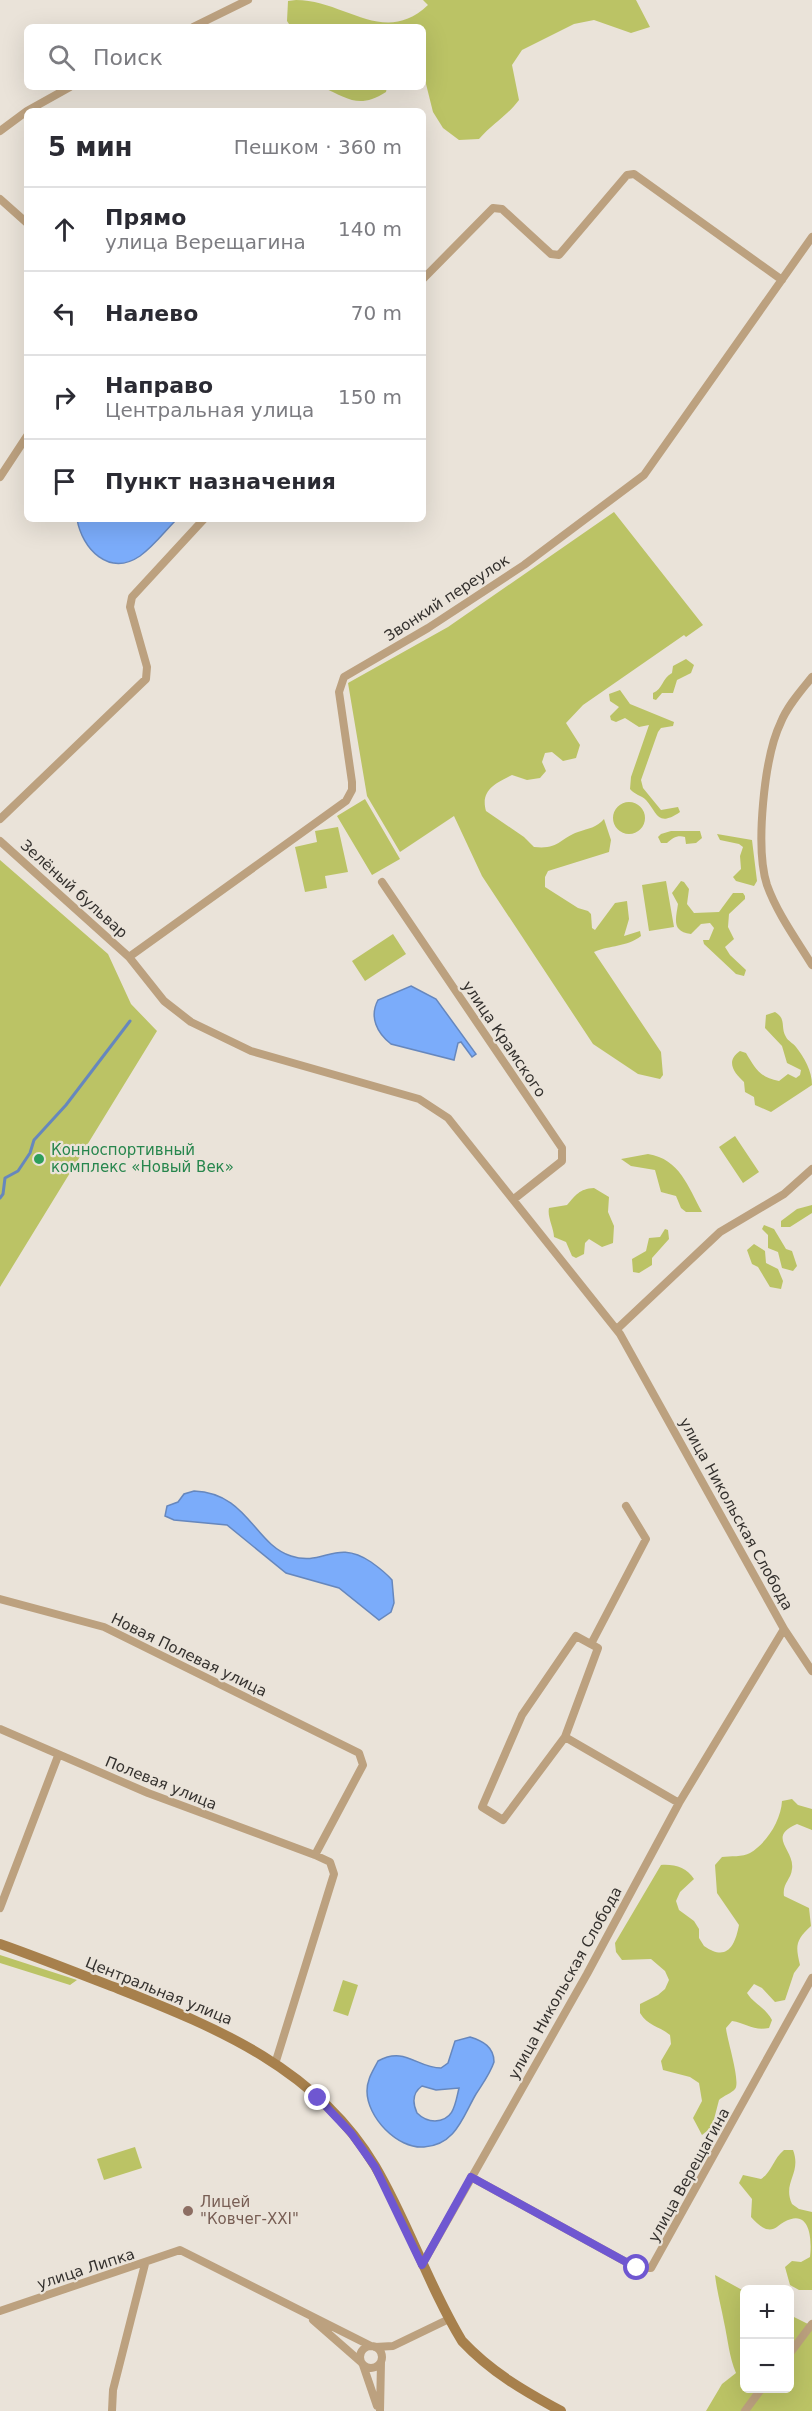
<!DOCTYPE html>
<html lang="ru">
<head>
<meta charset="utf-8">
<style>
  :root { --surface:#fff; --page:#f2f2f3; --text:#2b2b33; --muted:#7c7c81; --line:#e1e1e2 }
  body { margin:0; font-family:"DejaVu Sans",sans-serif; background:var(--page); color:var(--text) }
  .controls { position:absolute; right:18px; bottom:18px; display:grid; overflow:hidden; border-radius:9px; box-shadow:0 6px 24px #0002 }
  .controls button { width:54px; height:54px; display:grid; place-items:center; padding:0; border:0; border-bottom:2px solid var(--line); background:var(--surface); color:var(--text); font:30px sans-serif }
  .stop { position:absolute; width:18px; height:18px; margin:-14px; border:4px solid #6f57d1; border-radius:50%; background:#fff }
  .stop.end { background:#6f57d1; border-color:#fff; box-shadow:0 2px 6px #0008 }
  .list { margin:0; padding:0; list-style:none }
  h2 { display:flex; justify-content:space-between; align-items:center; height:78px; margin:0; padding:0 24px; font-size:26px }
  h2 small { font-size:20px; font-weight:400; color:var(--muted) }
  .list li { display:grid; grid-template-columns:39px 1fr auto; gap:18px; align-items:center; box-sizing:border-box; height:84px; padding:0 24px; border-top:2px solid var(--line) }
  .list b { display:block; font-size:22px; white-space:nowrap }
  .list p { margin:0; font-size:20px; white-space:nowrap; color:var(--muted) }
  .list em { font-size:20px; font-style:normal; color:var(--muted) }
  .icon { flex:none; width:33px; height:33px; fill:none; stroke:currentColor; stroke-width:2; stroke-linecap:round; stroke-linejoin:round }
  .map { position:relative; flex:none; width:812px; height:2411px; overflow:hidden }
  .search { position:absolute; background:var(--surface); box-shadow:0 6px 24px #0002; left:24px; top:24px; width:402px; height:66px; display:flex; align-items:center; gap:15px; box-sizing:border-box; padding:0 21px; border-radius:9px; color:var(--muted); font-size:22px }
  .panel { position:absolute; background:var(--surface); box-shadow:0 6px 24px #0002; left:24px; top:108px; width:402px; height:414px; border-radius:9px }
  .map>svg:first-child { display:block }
  .green { fill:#bbc365 }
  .water { fill:#7bacfa; stroke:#6687bd; stroke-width:1.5; fill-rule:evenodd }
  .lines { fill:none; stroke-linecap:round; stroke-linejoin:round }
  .stream { stroke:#6687bd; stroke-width:3 }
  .street { stroke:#bca17f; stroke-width:8 }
  .secondary { stroke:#a7804c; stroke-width:10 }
  .route { stroke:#6f57d1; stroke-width:8 }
  .leisure-dot { fill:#2e9e5b; stroke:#eae3d9; stroke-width:2 }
  .education-dot { fill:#8d6e63; stroke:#eae3d9; stroke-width:2 }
  .labels { text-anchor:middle; stroke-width:4.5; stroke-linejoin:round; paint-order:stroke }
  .street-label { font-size:15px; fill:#34312e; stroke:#eae3d9 }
  .leisure-label { font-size:15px; fill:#27864d; stroke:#eae3d9; text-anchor:start }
  .education-label { font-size:15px; fill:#785e54; stroke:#eae3d9; text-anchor:start }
</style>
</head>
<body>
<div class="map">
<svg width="812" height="2411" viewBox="0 0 812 2411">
  <rect width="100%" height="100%" fill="#eae3d9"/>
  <!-- green -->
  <path class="green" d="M296,0C345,0 384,47 428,5L423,0H636L650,27L631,33L594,20L574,24L522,50L512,65L519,100C507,116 492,124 479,139L459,140L443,128L433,112L423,72V27H291L287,21L288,1Z
    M322,87H387L386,92C359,109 349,99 322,87Z
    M614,512L703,625L686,637L684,635L583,705L566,723L580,745L576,758L563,761L552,752L545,753L542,762L546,771L540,778L527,780L512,775C496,783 480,790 486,811L524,837L534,847C559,850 560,838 578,832C589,828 596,828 604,819L611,840L609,852L548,871L545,877V887L578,908L588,911L591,914L592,928L595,930L615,903L627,901L629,919L624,936L640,931L641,936C627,947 610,945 594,952L661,1052L663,1075L660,1079L638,1074L593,1044L482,876L454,816L400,852L367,796L348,683L448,627Z
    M686,659L694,665L691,673L677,680L673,693H662L656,700L653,699V693C663,689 662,678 672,673L673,666Z
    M620,690L630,704L674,722L673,726L661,728L658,732L641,780L643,788L661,810L678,807L680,812C657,828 657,812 646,800C641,795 635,795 630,789L631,777L649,725L639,727L625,718L616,722L611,720L610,716L619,707L610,701L609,694Z
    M365,799L400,859L372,875L337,816Z
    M613 818a16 16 0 1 1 32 0a16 16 0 1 1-32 0Z
    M338,827L348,872L325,876L327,888L305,892L295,847L317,842L315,831Z
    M671,831H700L702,838L696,843L686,844L685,837C677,835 673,838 667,843H661L658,837L661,834Z
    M717,834L752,840L757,881L754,886L736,881L733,877L741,869L740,856L743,847L739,844L720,840Z
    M0,860L108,954L131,1004L157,1031L0,1287Z
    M666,881L674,927L649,931L642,885Z
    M681,881L684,882L689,889L687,904L694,913L719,912L733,893H743L745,896V899L729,914L728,927L734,939L725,947L730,955L746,970L744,976L736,974L704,944L703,940H709L714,928L710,923L701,924L691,934C671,932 676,918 678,904L672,893Z
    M393,934L406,954L365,981L352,961Z
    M775,1012C787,1019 780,1027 786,1037C788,1041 793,1043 796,1047C804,1057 812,1071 812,1085L771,1112L755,1105L754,1097L745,1092L744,1082C734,1073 725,1061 740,1051L746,1053C755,1068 760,1078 779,1081L788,1074L796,1078L800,1075L801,1070L787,1063L782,1046L765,1028L766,1015Z
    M735,1136L759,1172L743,1183L719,1147Z
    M648,1154C680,1159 688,1187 702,1212H686L681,1208L676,1196L661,1192L655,1170L631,1166L621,1159Z
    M594,1188L609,1197L608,1212L614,1226L613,1243L602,1247L589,1239L585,1243L584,1254L576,1258L572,1256L566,1242L554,1237C554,1228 547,1217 549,1208L567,1205C576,1195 579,1189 594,1188Z
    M812,1205V1213L790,1227H781V1221L797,1209Z
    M764,1225L774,1229L786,1249L792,1251L797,1266L793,1271L782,1268L778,1252L768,1248V1235L762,1229Z
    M665,1229L668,1230L669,1239L652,1258V1265L639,1273L633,1272L632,1259L646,1251L649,1238L660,1237Z
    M754,1244L765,1251L766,1263L778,1269L783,1281L781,1289L770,1287L758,1267L752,1264L747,1250Z
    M792,1799L798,1805L812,1809V1830L797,1824C766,1837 795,1850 792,1869C791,1880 782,1883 784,1896L809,1908L811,1926C796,1940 795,1945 800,1965L794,1973L785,2000L775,2002L762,1988L754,1984L747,1993C754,2004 766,2008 772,2020L769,2028C753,2031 746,2023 732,2021L726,2028C727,2040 741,2082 735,2089C732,2093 723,2096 719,2100L712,2127L702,2135L693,2118L702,2101L699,2083L690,2077L663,2070L661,2061L671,2044L670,2035C659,2026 648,2026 640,2013V2004L658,1995L665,1989L669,1980L665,1971L651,1959L622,1960L616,1952L615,1943L661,1865C675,1864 687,1868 694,1879L680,1892L676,1901L679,1910L694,1921L699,1929V1938L704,1946C727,1962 735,1946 739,1925L717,1893L715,1865L722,1857C730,1856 743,1857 750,1853C767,1843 781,1820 782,1801Z
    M0,1955L77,1980L70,1985L0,1963Z
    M343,1980L358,1985L348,2016L333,2011Z
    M135,2147L142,2168L104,2180L97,2159Z
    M784,2150H793C802,2174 782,2182 792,2204L799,2209L812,2212V2290H799L790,2285L785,2267L792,2261L801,2262L810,2257C812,2241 811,2207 784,2222C777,2226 775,2231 766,2229C760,2227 755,2221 751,2217L752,2199L739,2183L743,2175L761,2179C772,2172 773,2159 784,2150Z
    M715,2275L744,2291V2388H790V2315L812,2326V2411H706L722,2384L736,2373C729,2356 728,2340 724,2322C721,2306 717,2292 715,2275Z"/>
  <!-- water -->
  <path class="water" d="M77,519H177C165,531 154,546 140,556C109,577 82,549 77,519Z
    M411,986L436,999L476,1054L472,1057L461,1042L458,1043L454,1060L391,1044C377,1033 369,1017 378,1000Z
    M194,1491C248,1493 254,1544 291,1556C324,1567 335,1538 371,1562C378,1567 386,1573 392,1580L394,1603L391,1612L379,1620L339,1588L286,1573L227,1525L174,1520L165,1516L167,1506L178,1502L184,1494Z
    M470,2037C483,2041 494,2047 494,2062C490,2074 483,2083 476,2094C463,2116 456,2145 424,2147C397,2149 367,2117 367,2091C367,2079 373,2071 378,2061C405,2046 417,2068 441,2068L448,2063L455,2041ZM422,2086L436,2090L459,2088C455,2105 454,2120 435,2121C427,2121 422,2118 417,2113C412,2102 412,2093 422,2086Z"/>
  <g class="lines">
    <!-- stream -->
    <path class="stream" d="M0,1198L3,1194L5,1178L18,1171L30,1153L34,1140L66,1105L130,1021"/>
    <!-- street -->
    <path class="street" d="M193,27L248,0
      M27,111L70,87
      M0,131L27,111
      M0,199L27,223
      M423,279L493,208L502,209L551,254L559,255L627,175L634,174L782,280
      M0,477L27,436
      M812,677C801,691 788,705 781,722C764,757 755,848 767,885C777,913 796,939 812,965
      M0,819L146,679L147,667L130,607L132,597L204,519
      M0,841L129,957L164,1001L191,1022L251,1051L419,1099L448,1118L620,1334L784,1629L679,1803L587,1974L422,2265
      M382,882L562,1148V1161L514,1199
      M129,957L346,801L352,790V782L339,692L344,677L428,628L524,565L644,475L812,237
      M617,1329L720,1232L784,1194L812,1169
      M0,1599L104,1627L359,1753L363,1765L315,1855L330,1862L334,1874L275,2064
      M784,1629L812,1671
      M591,1644L646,1539L626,1506
      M0,1729L148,1793L315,1855
      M565,1737L503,1820L482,1807L522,1715L576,1636L598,1648L565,1737L679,1803
      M0,1908L58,1756
      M471,2177L637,2268H651L812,1978
      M0,2311L180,2250L371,2346
      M313,2320L361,2362
      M360 2357a11 11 0 1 1 22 0a11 11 0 1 1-22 0Z
      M375,2347L393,2346L449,2319
      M790,2353L812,2324
      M363,2365L377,2406
      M112,2411L113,2390L145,2264
      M380,2411L381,2362
      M745,2411L762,2388"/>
    <!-- secondary -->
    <path class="secondary" d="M0,1944C40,1958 79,1974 119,1989C218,2028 317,2069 375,2166C408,2222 428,2285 462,2341C491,2372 524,2391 561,2411"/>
  </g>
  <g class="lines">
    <!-- route -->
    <path class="route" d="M318,2098L351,2133L375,2167L422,2265L471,2177L637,2268"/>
  </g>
  <!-- markers -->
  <circle class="leisure-dot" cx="39" cy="1159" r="6"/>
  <circle class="education-dot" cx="188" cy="2211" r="6"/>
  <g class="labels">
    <!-- street labels -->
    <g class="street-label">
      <text transform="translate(447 598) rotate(-33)" y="5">Звонкий переулок</text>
      <text transform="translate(74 889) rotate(42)" y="5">Зелёный бульвар</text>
      <text transform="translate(504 1039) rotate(56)" y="5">улица Крамского</text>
      <text transform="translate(736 1514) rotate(61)" y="5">улица Никольская Слобода</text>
      <text transform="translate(189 1655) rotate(26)" y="5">Новая Полевая улица</text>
      <text transform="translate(161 1783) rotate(22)" y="5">Полевая улица</text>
      <text transform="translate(565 1983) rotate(-61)" y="5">улица Никольская Слобода</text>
      <text transform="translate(159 1991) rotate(22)" y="5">Центральная улица</text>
      <text transform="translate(689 2175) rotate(-61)" y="5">улица Верещагина</text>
      <text transform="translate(86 2269) rotate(-18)" y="5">улица Липка</text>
    </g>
    <!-- leisure labels -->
    <g class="leisure-label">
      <text x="51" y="1155">Конноспортивный<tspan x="51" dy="17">комплекс «Новый Век»</tspan></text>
    </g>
    <!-- education labels -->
    <g class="education-label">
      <text x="200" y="2207">Лицей<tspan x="200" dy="17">"Ковчег-XXI"</tspan></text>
    </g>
  </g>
</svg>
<div class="controls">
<button>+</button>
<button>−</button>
</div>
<div class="stop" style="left:637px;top:2268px"></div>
<div class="stop end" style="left:318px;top:2098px"></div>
<div class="search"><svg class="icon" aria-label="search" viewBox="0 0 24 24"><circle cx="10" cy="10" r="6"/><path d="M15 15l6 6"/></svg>Поиск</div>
<section class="panel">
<h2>5 мин<small>Пешком · 360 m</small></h2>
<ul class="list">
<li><svg class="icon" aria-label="ahead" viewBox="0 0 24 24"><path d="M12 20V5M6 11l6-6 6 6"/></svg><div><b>Прямо</b><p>улица Верещагина</p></div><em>140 m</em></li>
<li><svg class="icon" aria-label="left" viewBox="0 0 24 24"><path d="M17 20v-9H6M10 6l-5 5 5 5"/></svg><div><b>Налево</b></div><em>70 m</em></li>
<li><svg class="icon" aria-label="right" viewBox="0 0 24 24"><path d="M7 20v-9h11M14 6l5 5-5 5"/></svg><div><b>Направо</b><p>Центральная улица</p></div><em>150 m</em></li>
<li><svg class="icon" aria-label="arrive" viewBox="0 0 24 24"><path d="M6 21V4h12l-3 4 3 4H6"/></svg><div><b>Пункт назначения</b></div></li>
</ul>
</section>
</div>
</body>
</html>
